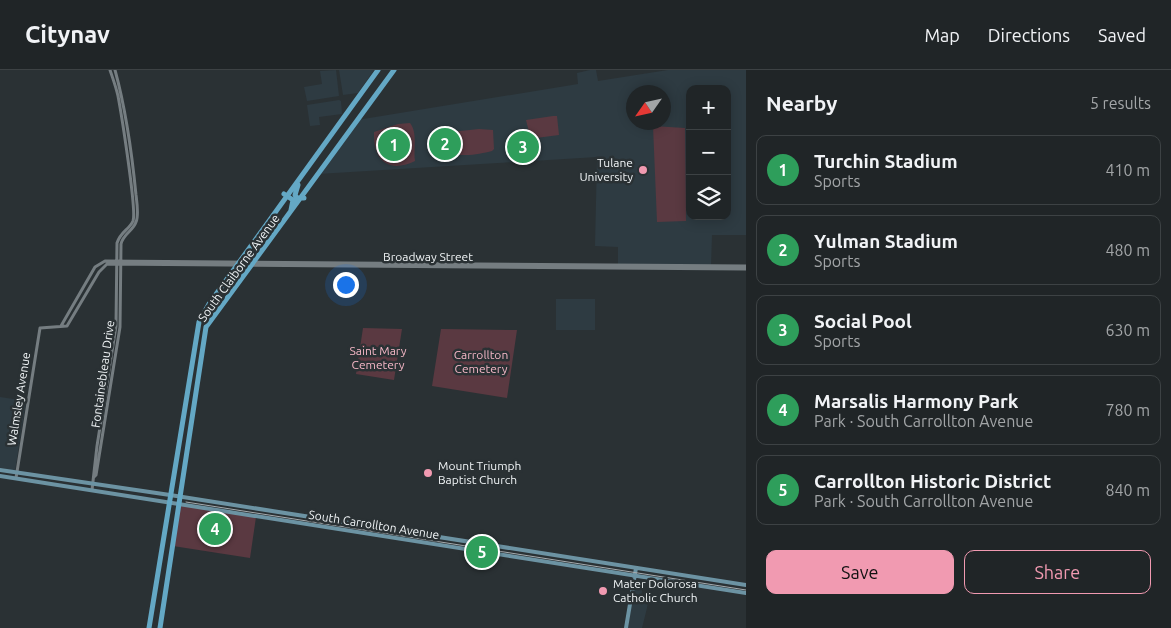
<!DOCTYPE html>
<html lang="en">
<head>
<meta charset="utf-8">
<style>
  :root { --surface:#202527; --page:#2d3133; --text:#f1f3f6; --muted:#a2a5a7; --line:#3d4244; --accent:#f19ab1 }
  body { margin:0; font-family:Ubuntu,sans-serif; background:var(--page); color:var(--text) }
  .controls { position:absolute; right:15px; top:15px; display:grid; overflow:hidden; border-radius:10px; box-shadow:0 2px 12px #0003 }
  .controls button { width:45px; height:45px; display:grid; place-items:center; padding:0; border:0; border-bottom:1px solid var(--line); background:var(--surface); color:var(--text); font:25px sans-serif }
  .compass { position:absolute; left:626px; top:15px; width:45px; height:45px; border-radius:50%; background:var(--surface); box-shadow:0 2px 12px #0003; rotate:236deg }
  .you { position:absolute; left:345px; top:214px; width:18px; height:18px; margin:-12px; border:4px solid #fff; border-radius:50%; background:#1a73e8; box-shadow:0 0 0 8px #1a73e833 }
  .badge { display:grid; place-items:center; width:32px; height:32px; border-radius:50%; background:var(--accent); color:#fff; font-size:16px; font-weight:700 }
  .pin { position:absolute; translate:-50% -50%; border:2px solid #fff; box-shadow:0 1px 5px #0006 }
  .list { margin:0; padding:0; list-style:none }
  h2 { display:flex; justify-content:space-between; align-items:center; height:65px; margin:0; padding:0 20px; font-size:21px }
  h2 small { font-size:16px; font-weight:400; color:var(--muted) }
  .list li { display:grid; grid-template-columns:32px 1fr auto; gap:15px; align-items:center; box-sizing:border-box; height:70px; margin:0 10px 10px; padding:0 10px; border:1px solid var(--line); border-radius:10px }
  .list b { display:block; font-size:19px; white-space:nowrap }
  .list p { margin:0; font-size:16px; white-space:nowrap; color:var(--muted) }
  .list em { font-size:16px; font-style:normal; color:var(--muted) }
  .actions { display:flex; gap:10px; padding:15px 20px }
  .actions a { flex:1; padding:11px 0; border:1px solid var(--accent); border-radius:10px; text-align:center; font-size:18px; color:var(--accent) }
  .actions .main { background:var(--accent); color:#111 }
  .icon { flex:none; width:28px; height:28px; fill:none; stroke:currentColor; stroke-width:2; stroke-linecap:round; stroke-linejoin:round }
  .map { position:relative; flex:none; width:746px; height:558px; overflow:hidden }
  header { display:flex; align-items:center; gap:30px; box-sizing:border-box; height:70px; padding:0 25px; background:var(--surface); border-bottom:1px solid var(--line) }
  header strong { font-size:24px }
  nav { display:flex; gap:28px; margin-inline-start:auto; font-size:18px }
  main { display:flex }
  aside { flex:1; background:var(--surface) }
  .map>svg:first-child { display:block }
  .built { fill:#2e3b42; fill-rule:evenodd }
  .green { fill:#5a3941 }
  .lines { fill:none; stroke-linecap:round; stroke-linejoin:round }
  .tertiary { stroke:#757d81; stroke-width:3 }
  .secondary { stroke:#6c93a3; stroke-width:4 }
  .primary { stroke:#64a8c5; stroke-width:5 }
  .tram { stroke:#a6abae; stroke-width:1 }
  .poi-dot { fill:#f19ab1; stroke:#2a3134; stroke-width:2 }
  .labels { text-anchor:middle; stroke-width:5; stroke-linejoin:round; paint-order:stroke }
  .poi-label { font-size:12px; fill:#f0f4f6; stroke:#2a3134; text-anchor:start }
  .street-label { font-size:12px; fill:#f0f4f6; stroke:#2a3134 }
  .park-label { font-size:12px; fill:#f6b8c7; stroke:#2a3134 }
</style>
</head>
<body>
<header>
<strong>Citynav</strong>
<nav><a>Map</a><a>Directions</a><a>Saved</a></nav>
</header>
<main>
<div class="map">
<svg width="746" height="558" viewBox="0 0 746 558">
  <rect width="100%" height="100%" fill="#2a3134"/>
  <!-- built -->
  <path class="built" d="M336,0L339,26L307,31L304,17L322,14L320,1Z
    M339,0H374L358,23L343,25Z
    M590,0H596L598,11L668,0H746V165H712L711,196L618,195V177L595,176L597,87L318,104L357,50L578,14L577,3ZM690,19H727V146H690ZM634,22H664V52H634Z
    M339,30L341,31L342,44L319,47L320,55L310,56L307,35Z
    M556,229H595V260H556Z
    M0,327L26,331L15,401L0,398Z
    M635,510L643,511L641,530L648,532L647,538L642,558H628Z"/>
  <!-- green -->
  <path class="green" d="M553,46H557L559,65L536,68L530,66L526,50Z
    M410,53C418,63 413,79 415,91C388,104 373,90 374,62L398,54Z
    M653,56L685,58L686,151L657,152Z
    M479,59L493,60L494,79L492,81C480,84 462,88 450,82L449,64L451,62Z
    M519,66L520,70L524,69L526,84H523V88L512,90L508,67Z
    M363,258L402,259L394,310L356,304Z
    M441,259L517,260L507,328L432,316Z
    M179,434L256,447L250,488L173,476Z"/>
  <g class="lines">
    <!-- tertiary -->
    <path class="tertiary" d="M61,256L95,197L105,191L746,196
      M94,407L96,405L120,257L121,174C123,164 133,161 136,152C139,145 137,133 136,125C132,84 126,40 115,0
      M16,408L40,258L67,256L99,202L107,194L746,199
      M92,420L97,376L116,256L117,173C121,161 129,160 133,151C137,141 121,42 118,26C116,17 113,9 110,0"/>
    <!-- secondary -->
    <path class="secondary" d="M0,400L170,425L746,515
      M0,406L746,523
      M626,558L636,498"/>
    <!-- primary -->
    <path class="primary" d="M298,115L295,125L297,128H304
      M284,124L293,130L291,140
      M149,558L199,252L209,234L378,0
      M160,558L206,257L394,0"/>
    <!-- tram -->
    <path class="tram" d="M186,432L746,520"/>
  </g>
  <!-- markers -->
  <g class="poi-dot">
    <circle cx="643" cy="100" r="5"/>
    <circle cx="428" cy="403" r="5"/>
    <circle cx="603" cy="521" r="5"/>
  </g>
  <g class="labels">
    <!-- poi labels -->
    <g class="poi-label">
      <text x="633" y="97" text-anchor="end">Tulane<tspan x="633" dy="14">University</tspan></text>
      <text x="438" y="400">Mount Triumph<tspan x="438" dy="14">Baptist Church</tspan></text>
      <text x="613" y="518">Mater Dolorosa<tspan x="613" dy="14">Catholic Church</tspan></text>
    </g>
    <!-- street labels -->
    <g class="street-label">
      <text x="428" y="191">Broadway Street</text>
      <text transform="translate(239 198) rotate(-54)" y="4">South Claiborne Avenue</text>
      <text transform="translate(103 304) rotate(-82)" y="4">Fontainebleau Drive</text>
      <text transform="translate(19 329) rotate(-81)" y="4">Walmsley Avenue</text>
      <text transform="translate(374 455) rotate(9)" y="4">South Carrollton Avenue</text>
    </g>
    <!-- park labels -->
    <g class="park-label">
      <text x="378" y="285">Saint Mary<tspan x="378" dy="14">Cemetery</tspan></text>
      <text x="481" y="289">Carrollton<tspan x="481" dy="14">Cemetery</tspan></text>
    </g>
  </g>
</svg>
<div class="controls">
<button>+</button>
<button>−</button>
<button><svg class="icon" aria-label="layers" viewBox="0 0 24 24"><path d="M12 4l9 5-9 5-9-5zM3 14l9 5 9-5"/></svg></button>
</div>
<svg class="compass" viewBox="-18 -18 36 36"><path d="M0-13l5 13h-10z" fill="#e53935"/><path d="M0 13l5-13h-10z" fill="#a2a5a7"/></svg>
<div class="you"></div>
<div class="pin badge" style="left:394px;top:75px;background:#2e9e5b">1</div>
<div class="pin badge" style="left:445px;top:74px;background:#2e9e5b">2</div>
<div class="pin badge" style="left:523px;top:77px;background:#2e9e5b">3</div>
<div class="pin badge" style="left:215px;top:459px;background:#2e9e5b">4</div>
<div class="pin badge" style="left:482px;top:482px;background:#2e9e5b">5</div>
</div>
<aside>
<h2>Nearby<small>5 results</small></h2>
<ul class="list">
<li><span class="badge" style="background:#2e9e5b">1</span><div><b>Turchin Stadium</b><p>Sports</p></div><em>410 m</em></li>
<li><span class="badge" style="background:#2e9e5b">2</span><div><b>Yulman Stadium</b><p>Sports</p></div><em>480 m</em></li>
<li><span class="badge" style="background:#2e9e5b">3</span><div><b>Social Pool</b><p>Sports</p></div><em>630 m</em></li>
<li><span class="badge" style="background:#2e9e5b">4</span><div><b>Marsalis Harmony Park</b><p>Park · South Carrollton Avenue</p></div><em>780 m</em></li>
<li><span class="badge" style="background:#2e9e5b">5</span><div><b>Carrollton Historic District</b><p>Park · South Carrollton Avenue</p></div><em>840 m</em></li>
</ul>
<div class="actions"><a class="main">Save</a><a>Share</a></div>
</aside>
</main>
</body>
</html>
